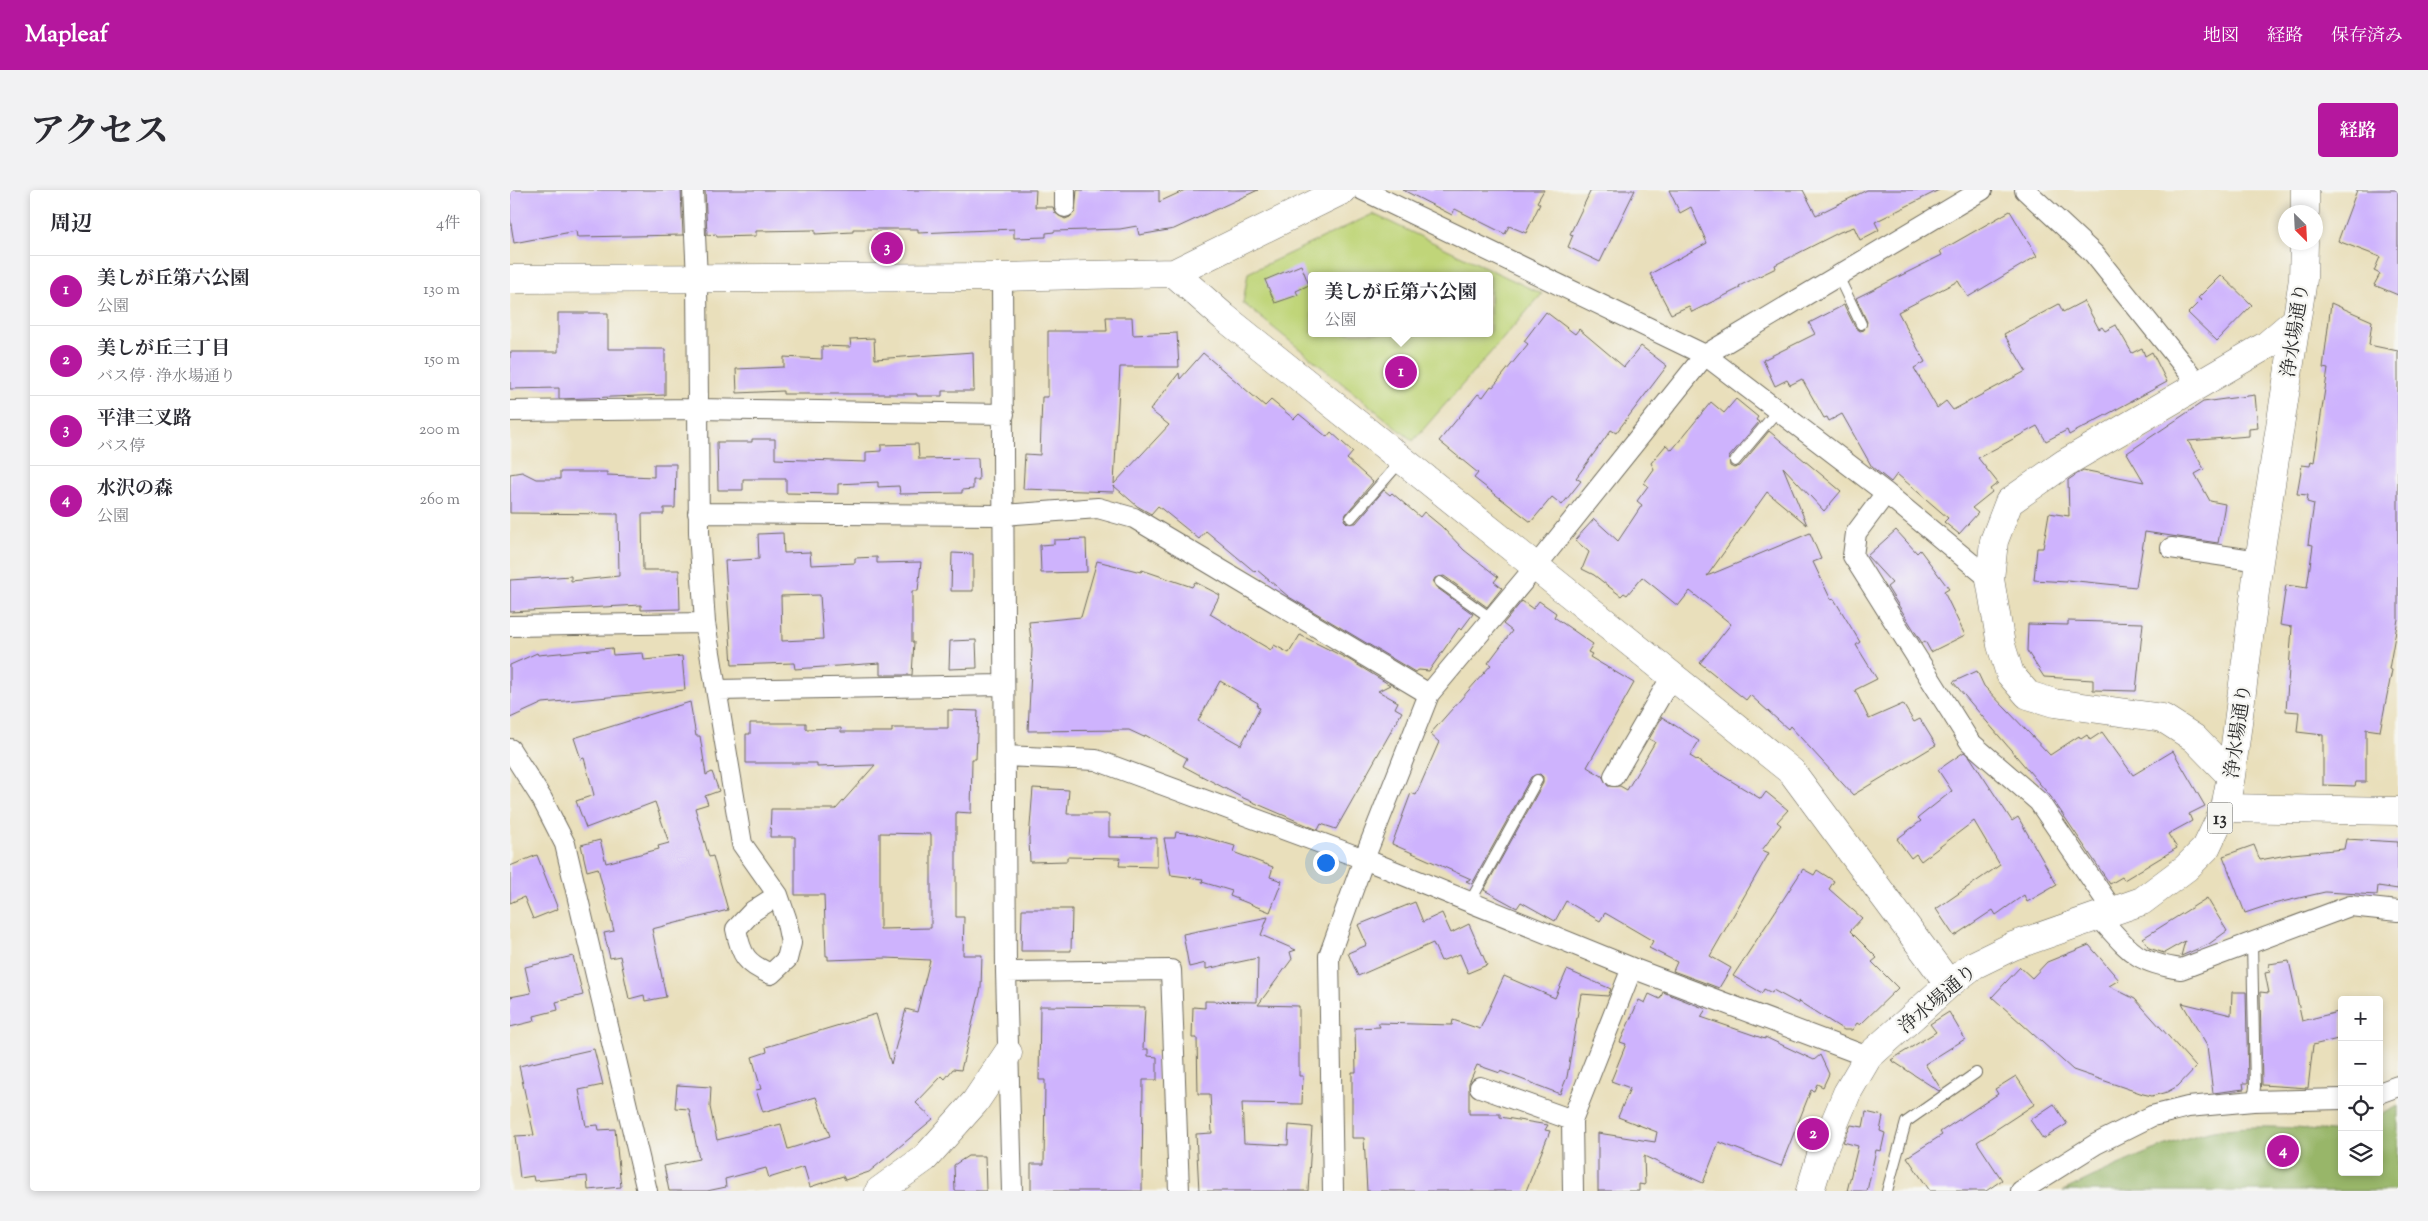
<!DOCTYPE html>
<html lang="ja">
<head>
<meta charset="utf-8">
<style>
  :root { --surface:#fff; --page:#f2f2f3; --text:#2b2b33; --muted:#7c7c81; --line:#e1e1e2; --accent:#b5179e }
  body { margin:0; font-family:"Sorts Mill Goudy","Noto Serif JP",serif; background:var(--page); color:var(--text) }
  .controls { position:absolute; right:15px; bottom:15px; display:grid; overflow:hidden; border-radius:5px; box-shadow:0 2px 8px #0003 }
  .controls button { width:45px; height:45px; display:grid; place-items:center; padding:0; border:0; border-bottom:1px solid var(--line); background:var(--surface); color:var(--text); font:25px sans-serif }
  .compass { position:absolute; left:1768px; top:15px; width:45px; height:45px; border-radius:50%; background:var(--surface); box-shadow:0 2px 8px #0003; rotate:156deg }
  .you { position:absolute; left:815px; top:672px; width:18px; height:18px; margin:-12px; border:4px solid #fff; border-radius:50%; background:#1a73e8; box-shadow:0 0 0 8px #1a73e833 }
  .badge { display:grid; place-items:center; width:32px; height:32px; border-radius:50%; background:var(--accent); color:#fff; font-size:16px; font-weight:700 }
  .pin { position:absolute; translate:-50% -50%; border:2px solid #fff; box-shadow:0 1px 5px #0006 }
  .popup { position:absolute; left:798px; top:82px; width:185px; height:65px; box-sizing:border-box; display:grid; place-content:center; border-radius:5px; background:var(--surface); filter:drop-shadow(0 1px 4px #0005); font-size:16px; white-space:nowrap; color:var(--muted) }
  .popup b { font-size:19px; color:var(--text) }
  .popup::after { content:''; position:absolute; left:50%; top:100%; margin-left:-10px; border:10px solid transparent; border-top-color:var(--surface) }
  .list { margin:0; padding:0; list-style:none }
  h2 { display:flex; justify-content:space-between; align-items:center; height:65px; margin:0; padding:0 20px; font-size:21px }
  h2 small { font-size:16px; font-weight:400; color:var(--muted) }
  .list li { display:grid; grid-template-columns:32px 1fr auto; gap:15px; align-items:center; box-sizing:border-box; height:70px; padding:0 20px; border-top:1px solid var(--line) }
  .list b { display:block; font-size:19px; white-space:nowrap }
  .list p { margin:0; font-size:16px; white-space:nowrap; color:var(--muted) }
  .list em { font-size:16px; font-style:normal; color:var(--muted) }
  .icon { flex:none; width:28px; height:28px; fill:none; stroke:currentColor; stroke-width:2; stroke-linecap:round; stroke-linejoin:round }
  .map { position:relative; flex:none; width:1888px; height:1001px; overflow:hidden; border-radius:5px }
  header { display:flex; align-items:center; gap:30px; box-sizing:border-box; height:70px; padding:0 25px; background:var(--accent); color:#fff }
  header strong { font-size:24px }
  nav { display:flex; gap:28px; margin-inline-start:auto; font-size:18px }
  .intro { display:flex; align-items:center; justify-content:space-between; box-sizing:border-box; height:120px; padding:0 30px }
  h1 { margin:0; font-size:35px }
  .button { padding:12px 22px; border-radius:5px; background:var(--accent); color:#fff; font-size:18px; font-weight:700 }
  main { display:flex; gap:30px; padding:0 30px }
  aside { flex:1; background:var(--surface); border-radius:5px; box-shadow:0 2px 8px #0003 }
  .map>svg:first-child { display:block }
  .green { fill:#c0d579; stroke:#768052; fill-rule:evenodd }
  .forest { fill:#98b669; stroke:#62704a }
  .building { fill:#ceb3fd; fill-rule:evenodd }
  .lines { fill:none; stroke-linecap:round; stroke-linejoin:round }
  .lane-casing { stroke:#6e6a5d; stroke-width:12 }
  .street-casing { stroke:#6e6a5d; stroke-width:22 }
  .secondary-casing { stroke:#6e6a5d; stroke-width:29 }
  .primary-casing { stroke:#6e6a5d; stroke-width:29 }
  .lane { stroke:#fff; stroke-width:10 }
  .street { stroke:#fff; stroke-width:20 }
  .secondary { stroke:#fff; stroke-width:28 }
  .primary { stroke:#fff; stroke-width:28 }
  .labels { text-anchor:middle; stroke-width:4.5; stroke-linejoin:round; paint-order:stroke }
  .shield { fill:#f6f6f2; stroke:#686867; stroke-width:1 }
  .shield-label { font-size:18px; font-weight:bold; fill:#2b2b2b }
  .street-label { font-size:19px; fill:#2b2b2b; stroke:#f6f6f2 }
</style>
</head>
<body>
<header>
<strong>Mapleaf</strong>
<nav><a>地図</a><a>経路</a><a>保存済み</a></nav>
</header>
<div class="intro"><h1>アクセス</h1><a class="button">経路</a></div>
<main>
<aside>
<h2>周辺<small>4件</small></h2>
<ul class="list">
<li><span class="badge">1</span><div><b>美しが丘第六公園</b><p>公園</p></div><em>130 m</em></li>
<li><span class="badge">2</span><div><b>美しが丘三丁目</b><p>バス停 · 浄水場通り</p></div><em>150 m</em></li>
<li><span class="badge">3</span><div><b>平津三叉路</b><p>バス停</p></div><em>200 m</em></li>
<li><span class="badge">4</span><div><b>水沢の森</b><p>公園</p></div><em>260 m</em></li>
</ul>
</aside>
<div class="map">
<svg width="1888" height="1001" viewBox="0 0 1888 1001">
  <rect width="100%" height="100%" fill="#f6f6f2"/>
  <filter id="ink" filterUnits="userSpaceOnUse"><feTurbulence type="fractalNoise" baseFrequency=".02" numOctaves="2"/><feDisplacementMap in="SourceGraphic" scale="10" xChannelSelector="R" yChannelSelector="G"/><feConvolveMatrix kernelMatrix="1 2 1 2 8 2 1 2 1" color-interpolation-filters="sRGB"/></filter>
  <filter id="wash" filterUnits="userSpaceOnUse"><feTurbulence type="fractalNoise" baseFrequency=".0096" numOctaves="4" result="noise"/><feDisplacementMap in="SourceGraphic" scale="20" xChannelSelector="R" yChannelSelector="G"/><feGaussianBlur stdDeviation="1.12" result="paint"/><feColorMatrix in="noise" values="0 0 0 0 0 0 0 0 0 0 0 0 0 0 0 0 0 1.4 0 .05"/><feComposite in="paint" operator="in"/></filter>
  <g filter="url(#wash)">
    <rect width="100%" height="100%" fill="#e9dfbb"/>
    <!-- green -->
    <path class="green" d="M863,24L1032,104L903,251L733,113L738,83ZM802,86H980V143H802Z"/>
    <!-- forest -->
    <path class="forest" d="M1888,916V1001H1553C1597,980 1643,957 1691,944C1735,932 1786,938 1832,942V982H1869V926Z"/>
    <g id="blocks">
      <!-- building -->
      <path class="building" d="M0,0H171L173,45L67,47L66,41L4,53L0,28Z
        M195,0H526L525,17H543L545,23L555,29L560,27L565,22L567,0H649V12L675,0H748L664,39L629,45L627,36L610,39L544,41V42L536,43V47L504,48V39L408,43V39H343V42L305,44V40L246,41V46L207,47L206,44L197,45Z
        M893,0H1034L1027,12L1030,14L1016,43L999,36L995,44L945,19L942,25Z
        M1081,0H1125L1090,72L1058,57L1063,45L1060,44Z
        M1159,0H1293L1306,25L1357,0H1429L1365,32L1369,40L1350,50L1344,37L1330,42L1265,75L1266,78L1229,96L1230,98L1182,122L1179,116L1161,124L1140,84L1197,53L1181,17L1170,23Z
        M1847,0H1888V105L1864,95L1870,84L1864,81L1870,67L1828,51Z
        M1500,21L1527,66L1458,107L1448,91L1388,122L1415,172L1404,178L1427,218L1436,211L1443,220L1516,181L1494,144L1549,114L1553,122L1574,111L1589,139L1592,137L1595,141L1606,135L1622,163L1632,158L1635,166L1642,162L1657,192L1559,245L1557,240L1536,251L1527,236L1468,268L1488,293L1480,299L1482,302L1462,318L1468,323L1449,344L1434,332L1438,328L1387,284L1381,292L1362,277L1332,224L1319,231L1317,227L1314,228L1292,189L1280,195L1277,190L1265,196L1253,170L1305,144L1299,133L1334,115L1345,137L1350,141L1354,140L1357,132L1346,108L1432,65L1430,61Z
        M791,75L799,95L786,101L788,105L765,113L755,90Z
        M1711,85L1742,115L1707,151L1678,123L1691,110L1688,108Z
        M1821,113L1862,131L1859,155L1888,161V429L1879,479L1882,480L1870,541L1856,539V592H1846L1845,596L1813,595V545L1787,542L1789,522L1776,521L1782,437L1770,435L1776,395L1797,398L1803,355L1798,354L1804,314L1797,312L1798,305L1787,304L1792,275L1800,276L1801,271L1804,272L1818,179L1813,178Z
        M1036,122L1065,144L1069,139L1114,177L1131,156L1157,176L1106,243L1101,240L1066,288L1071,291L1052,315L1042,307L1021,332L964,288L968,283L929,251L968,204L973,207L981,196L983,197L1018,154L1014,151Z
        M48,123H98V159H155V205L49,209V198L0,199V162H48Z
        M596,127H622L623,145L667,143L669,177H610L604,294L659,235L640,220L669,183L670,189L693,163L755,216L761,210L784,229L789,224L817,247L821,242L843,262L837,269L863,292L836,324L834,330L837,333H846L874,300L880,305L882,303L910,327L914,322L931,336L954,360L988,387L984,392L992,398L977,417L934,386L925,388L923,392L926,397L963,424L951,440L949,438L919,481L909,480L905,482L779,407L747,380L745,382L696,341L689,349L648,316L641,324L627,316L604,296V302L513,299L515,264L530,265L532,207H538V141H597Z
        M364,148L365,169L463,162L464,201H432V206H407V204H273V201L227,203L226,179L274,177V167L312,169V156L341,157L340,149Z
        M1745,205L1748,238L1739,239V246L1678,251L1694,279L1685,284L1700,311L1715,314L1708,353L1635,342L1626,397L1557,390V392L1524,390L1527,358H1533L1539,323L1559,326L1558,290L1573,280L1634,292L1617,263L1693,212Z
        M1226,209L1248,227L1246,230L1249,232L1219,267L1220,276L1224,278L1230,276L1259,241L1331,301L1314,321L1273,277L1297,335L1257,302L1197,386L1300,343L1311,369L1303,372L1321,410L1324,409L1350,452L1346,455L1367,489L1345,500L1359,529L1393,514L1404,532L1410,529L1426,555L1343,605L1280,536L1278,539L1240,505L1236,510L1190,473L1221,434L1180,401L1168,416L1132,387L1117,405L1114,403L1111,406L1084,385L1072,379L1079,362L1065,350L1084,329L1108,351L1132,315L1127,311L1138,296L1134,293L1144,279L1141,273L1156,255L1162,260L1201,212L1214,223Z
        M242,249H265V269L356,272V262L371,261V255L408,254L409,269L468,268L469,290H463V299L452,300V303L390,304L389,296L368,297V292L328,294V304L276,303V289H233V300H208L207,252H242Z
        M144,274H166L165,318H154V324H132L133,380H169L170,419L131,420V415L0,422V390L61,386V391L109,386L108,324L0,323V284L12,282L26,289H50V282H97V285L144,287Z
        M1386,340L1407,363L1410,360L1439,399L1434,402L1455,445L1421,462L1415,451L1412,453L1377,397L1382,393L1357,366Z
        M273,343L274,363L300,362L301,375L345,373V368L367,367V373L411,372L408,401H402V452H404L402,485H370V473L285,479L284,473L222,475L215,371L249,369L248,344ZM310,405L313,449L272,451L271,406Z
        M576,349L577,382L531,383L530,355L544,354V350Z
        M442,363L463,364V401H441Z
        M587,371L631,382L632,380L682,397L685,392L710,405L700,424L761,460L764,455L779,463L790,445L838,469L880,495L868,501L888,512L885,518L892,522L826,639L811,634L808,640L731,607L673,576L677,568L635,545L634,547L619,540L518,541L522,460L519,432L571,427ZM710,491L748,513L747,517L750,518L731,555L688,531Z
        M1012,411L1023,419L1029,411L1046,423L1044,427L1083,454L1078,462L1082,464L1080,467L1124,493L1077,577L1092,586L1098,596H1110L1117,600L1145,552L1139,549L1152,527L1189,551L1180,566L1251,609L1256,602L1278,620L1267,632L1271,635L1252,660L1259,663L1200,766L1221,778L1209,798L1163,781L1167,772L1139,758L1143,751L1095,723L1090,731L1056,711L1045,731L1011,712L1007,718L974,700L1033,593V587L1030,584L1021,587L962,694L956,691L961,689L882,654L901,603L906,605L929,552L920,544L981,475L978,473L1002,441L993,434Z
        M1558,431L1633,433L1626,501L1583,500V490L1534,487L1517,461L1518,434L1558,435Z
        M466,450L467,478L439,479L440,451Z
        M102,458L103,465L133,463L134,470L172,466L175,500L33,513L0,528V475L27,463L28,465Z
        M1467,481L1474,496L1540,565L1569,546L1571,549L1577,545L1580,550L1592,542L1623,585L1663,561L1695,616L1679,624L1682,631L1658,644L1667,658L1614,690L1612,687L1600,694L1541,607L1443,492Z
        M180,512L186,546H190L196,585L202,582L209,601L195,606L198,614L185,618L199,667L203,666L218,720L142,739L156,807L135,811L134,805L119,809L110,766L100,768L94,743L104,741L88,678L77,681L71,655L90,650L96,673L149,659L148,656L159,653L145,612L76,638L66,611L84,605L74,568L71,569L64,548Z
        M438,520L468,521L466,569H462L461,623L446,622V727H454L453,765H472L471,798L451,880L443,879L435,889L432,886L406,913L423,929L359,982L335,990L333,986L300,997L294,977L259,988L256,978L215,989L216,997L197,1001H159L154,976L189,969L179,919L165,918L167,895L201,897L200,917L207,950L271,934L278,959L320,946L306,907L253,922L246,900L251,899L242,867L257,862L256,857L366,824L381,874L396,819L407,822L420,770L376,768L318,770V766H316L314,705H285V647H260L261,619H326L365,575L307,577V573H236V544H240V533H296V539L331,538V542H382V538H438ZM370,643L421,644V738L370,739Z
        M1454,562L1460,567L1502,631L1508,627L1547,695L1517,712L1514,705L1486,725L1483,720L1444,746L1426,719L1490,675L1464,631L1411,671L1406,664L1401,668L1387,649L1411,631L1408,628L1442,601L1428,580Z
        M523,598L559,600L557,624H599V647L647,648V677L609,676L610,668L557,667V671L520,672L519,649Z
        M666,642L684,644L725,656L723,662L763,677L760,687L772,691L760,722L720,706L722,701L692,692L693,689L661,685L654,648H665Z
        M1836,649L1888,652V699L1868,696L1867,705L1815,702L1759,715L1735,723L1713,666L1744,655L1750,670L1782,664L1834,659Z
        M27,665L48,719L23,729L14,707L0,713V676Z
        M1293,679L1304,685L1307,680L1324,691L1319,699L1352,728L1340,741L1367,768L1362,772L1388,798L1350,835L1347,833L1342,840H1334L1288,811L1289,814L1263,800L1262,803L1254,799L1252,803L1223,786Z
        M1697,708L1717,741L1699,754L1671,766L1675,751L1654,763L1639,758L1633,748Z
        M905,712L913,732L932,723L941,743L959,734L977,775L958,783L950,764L931,771L923,753L848,786L838,763L857,755L848,735Z
        M512,719H562L561,761H511Z
        M758,727L751,745L786,760L780,762L782,769L748,815L789,816V886H793L792,914L732,913L734,953L778,955L779,935L802,937L798,1001H689L686,944L702,943L700,904H688L687,848H682L683,817L695,818V811L747,812L748,768L696,779V773L679,777L673,744Z
        M1579,755L1609,790L1599,796L1625,809L1686,877L1668,896L1657,902L1642,906L1633,904L1563,880L1482,807L1510,777L1522,788L1537,772Z
        M63,766L73,805L46,812L48,820L24,826L25,831L0,837V807L21,803L15,777Z
        M1779,771L1792,831L1832,821V848L1803,855L1798,898L1752,895L1750,802L1759,803L1755,783L1760,782L1759,774Z
        M1057,780L1101,799L1098,806L1071,804L1057,887L1050,904L990,881V883L967,875L959,893V924H990V927L1038,935L1035,940L1040,941L1016,1001H857L854,948H842V882H846L845,838L870,837L868,833L942,835L943,830L970,839L994,786L1045,808Z
        M1153,802L1196,819L1191,827L1255,849V847L1304,870L1310,865L1319,884L1313,897L1307,894L1304,901L1301,900L1271,976L1209,952L1193,993L1134,966L1135,995L1129,994V1001H1088V943L1145,952L1147,942L1108,927L1120,898L1101,891L1116,854L1110,852L1129,810L1135,813L1139,804L1150,809Z
        M1722,802H1736L1738,893H1733L1734,899L1703,903L1697,856L1672,813L1721,825Z
        M530,816L635,817L633,859H638V866L647,867V890H633L632,1001H521V974H534L535,890H529Z
        M1439,822L1455,849L1415,874L1431,899L1429,901L1381,870L1426,842L1420,834Z
        M84,859L93,895L69,900L76,936L88,935L89,940L105,939L111,997L78,1000L77,986L24,991L23,986L10,988L5,946L24,945L9,876Z
        M1506,886L1525,914L1467,952L1492,990L1476,1001H1420L1397,967L1432,945L1430,942L1488,904L1485,899Z
        M1544,914L1557,934L1533,949L1520,930Z
        M1356,922L1373,926L1370,941L1375,943L1371,961L1366,960L1357,1001H1337L1348,956L1333,952L1341,935L1353,937Z
        M458,966H475L476,1001H445L444,975Z"/>
    </g>
  </g>
  <g filter="url(#ink)">
    <use href="#blocks" fill-opacity="0" stroke="#6e6a5d" stroke-width="1"/>
    <g class="lines">
      <defs>
        <path id="lane" d="M1328,86L1351,134
          M1225,271L1268,220
          M841,328L892,270
          M930,392L982,429
          M960,712L1027,590
          M1742,753L1745,897L1743,911
          M1377,1001L1396,932L1466,883"/>
        <path id="street" d="M183,0L187,89L189,342L195,433L232,654L268,705L276,728L281,753L277,769L261,784C236,774 231,765 226,739L243,721L268,705
          M853,0L1195,165L1376,303L1480,389
          M1515,0L1584,64L1689,195
          M555,17V0
          M492,87L496,782L502,1001
          M0,221L187,219L494,224
          M1376,303L1346,343L1343,366L1460,552L1529,612L1604,722
          M188,323L493,325L588,318L624,328L919,504
          M1661,358L1749,371
          M0,436L195,433
          M208,500L494,495
          M0,559L32,609L55,654L137,1001
          M495,566L586,570L854,669L1122,778L1358,867
          M1104,586L1162,486
          M1588,726C1619,760 1624,772 1671,779L1840,716L1888,721
          M496,782L661,780L669,1001
          M970,897L1062,930
          M1869,903L1888,896
          M823,1001L819,766L854,669L919,504L1026,376L1195,165L1472,0
          M1063,1001L1062,930L1122,778
          M1511,1001L1586,954L1642,926L1678,917L1743,911L1832,909"/>
        <path id="secondary" d="M664,83L714,127L1282,582L1439,794
          M0,89L492,87L664,83L833,0
          M1715,618L1888,621
          M369,1001L415,968L465,912L498,863"/>
        <path id="primary" d="M1795,22V0
          M1721,586L1684,548L1653,528L1544,513L1518,505L1500,484L1491,455L1480,389L1484,351L1499,312L1555,273L1757,155L1785,131
          M1300,1001L1311,965L1337,903L1358,867L1439,794L1464,775L1503,756L1632,711L1676,678L1696,658L1715,618L1721,586L1749,371L1793,89L1794,52"/>
      </defs>
      <!-- lane casing -->
      <use href="#lane" class="lane-casing"/>
      <!-- street casing -->
      <use href="#street" class="street-casing"/>
      <!-- secondary casing -->
      <use href="#secondary" class="secondary-casing"/>
      <!-- primary casing -->
      <use href="#primary" class="primary-casing"/>
      <!-- lane -->
      <use href="#lane" class="lane"/>
      <!-- street -->
      <use href="#street" class="street"/>
      <!-- secondary -->
      <use href="#secondary" class="secondary"/>
      <!-- primary -->
      <use href="#primary" class="primary"/>
    </g>
  </g>
  <g class="labels">
    <!-- shield labels -->
    <rect class="shield" x="1697.5" y="612.5" width="25" height="31" rx="4"/>
    <g class="shield-label">
      <text x="1710" y="634">13</text>
    </g>
    <!-- street labels -->
    <g class="street-label">
      <text transform="translate(1784 140) rotate(-81)" y="7">浄水場通り</text>
      <text transform="translate(1727 541) rotate(-82)" y="7">浄水場通り</text>
      <text transform="translate(1427 808) rotate(-40)" y="7">浄水場通り</text>
    </g>
  </g>
</svg>
<div class="controls">
<button>+</button>
<button>−</button>
<button><svg class="icon" aria-label="locate" viewBox="0 0 24 24"><circle cx="12" cy="12" r="6"/><path d="M12 2v4M12 18v4M2 12h4M18 12h4"/></svg></button>
<button><svg class="icon" aria-label="layers" viewBox="0 0 24 24"><path d="M12 4l9 5-9 5-9-5zM3 14l9 5 9-5"/></svg></button>
</div>
<svg class="compass" viewBox="-18 -18 36 36"><path d="M0-13l5 13h-10z" fill="#e53935"/><path d="M0 13l5-13h-10z" fill="#7c7c81"/></svg>
<div class="you"></div>
<div class="pin badge" style="left:891px;top:182px">1</div>
<div class="popup"><b>美しが丘第六公園</b>公園</div>
<div class="pin badge" style="left:1303px;top:944px">2</div>
<div class="pin badge" style="left:377px;top:58px">3</div>
<div class="pin badge" style="left:1773px;top:961px">4</div>
</div>
</main>
</body>
</html>
